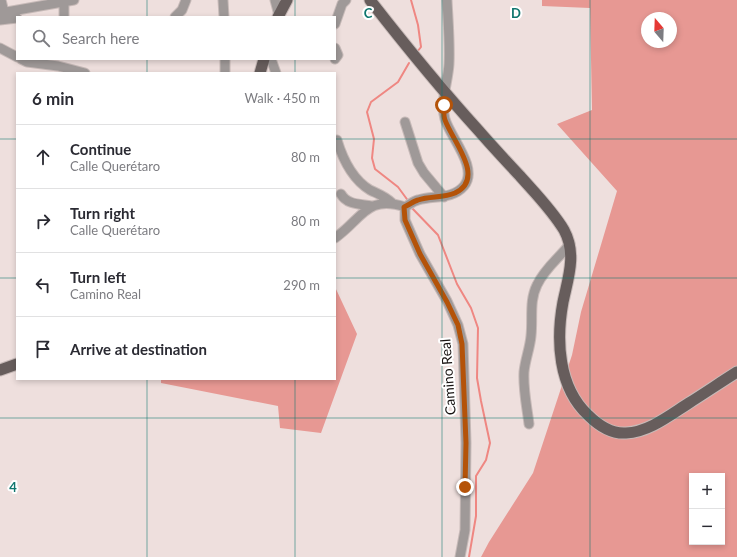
<!DOCTYPE html>
<html lang="en">
<head>
<meta charset="utf-8">
<style>
  :root { --surface:#fff; --page:#f7f7f7; --text:#2b2b33; --muted:#7c7c81; --line:#e1e1e2 }
  body { margin:0; font-family:Lato,sans-serif; background:var(--page); color:var(--text) }
  .controls { position:absolute; right:12px; bottom:12px; display:grid; overflow:hidden; border-radius:0px; box-shadow:0 2px 6px #0003 }
  .controls button { width:36px; height:36px; display:grid; place-items:center; padding:0; border:0; border-bottom:1px solid var(--line); background:var(--surface); color:var(--text); font:20px sans-serif }
  .compass { position:absolute; left:641px; top:12px; width:36px; height:36px; border-radius:50%; background:var(--surface); box-shadow:0 2px 6px #0003; rotate:341deg }
  .stop { position:absolute; width:12px; height:12px; margin:-9px; border:3px solid #b45309; border-radius:50%; background:#fff }
  .stop.end { background:#b45309; border-color:#fff; box-shadow:0 1px 4px #0008 }
  .list { margin:0; padding:0; list-style:none }
  h2 { display:flex; justify-content:space-between; align-items:center; height:52px; margin:0; padding:0 16px; font-size:17px }
  h2 small { font-size:13px; font-weight:400; color:var(--muted) }
  .list li { display:grid; grid-template-columns:26px 1fr auto; gap:12px; align-items:center; box-sizing:border-box; height:64px; padding:0 16px; border-top:1px solid var(--line) }
  .list b { display:block; font-size:15px; white-space:nowrap }
  .list p { margin:0; font-size:13px; white-space:nowrap; color:var(--muted) }
  .list em { font-size:13px; font-style:normal; color:var(--muted) }
  .icon { flex:none; width:22px; height:22px; fill:none; stroke:currentColor; stroke-width:2; stroke-linecap:round; stroke-linejoin:round }
  .map { position:relative; flex:none; width:737px; height:557px; overflow:hidden }
  .search { position:absolute; background:var(--surface); box-shadow:0 2px 6px #0003; left:16px; top:16px; width:320px; height:44px; display:flex; align-items:center; gap:10px; box-sizing:border-box; padding:0 14px; border-radius:0px; color:var(--muted); font-size:15px }
  .panel { position:absolute; background:var(--surface); box-shadow:0 2px 6px #0003; left:16px; top:72px; width:320px; height:308px; border-radius:0px }
  .map>svg:first-child { display:block }
  .green { fill:#e79893; fill-rule:evenodd }
  .lines { fill:none; stroke-linecap:round; stroke-linejoin:round }
  .stream { stroke:#ef8782; stroke-width:2 }
  .minor-casing { stroke:#c7bab8; stroke-width:11 }
  .major-casing { stroke:#c7bab8; stroke-width:13 }
  .minor { stroke:#9f9998; stroke-width:9 }
  .major { stroke:#675d5c; stroke-width:11 }
  .route { stroke:#b45309; stroke-width:5 }
  .grid { fill:none; stroke:#0f766e; stroke-width:1; stroke-opacity:0.55 }
  .labels { text-anchor:middle; stroke-width:4; stroke-linejoin:round; paint-order:stroke }
  .street-label { font-size:14px; fill:#181312; stroke:#fff }
  .grid-label { font-size:13px; text-anchor:middle; font-weight:bold; fill:#0f766e; stroke:#fff; stroke-width:4; stroke-linejoin:round; paint-order:stroke }
</style>
</head>
<body>
<div class="map">
<svg width="737" height="557" viewBox="0 0 737 557">
  <rect width="100%" height="100%" fill="#eedfdd"/>
  <!-- green -->
  <path class="green" d="M542,0H737V557H481L489,542L533,473L572,355L581,312L617,191L557,124L592,110L590,8L542,6ZM647,18H671V42H647ZM692,476H722V542H692Z
    M335,287L357,334L321,433L280,428L278,406L161,383V379H335Z"/>
  <g class="lines">
    <!-- stream -->
    <path class="stream" d="M411,0L418,25L421,47L417,52
      M409,202L398,187L375,169L372,158L374,139L367,112L371,102L398,82L409,63
      M410,206L438,235L457,284L471,308L478,328L477,378L481,401L490,443L486,460L476,476V516L469,557"/>
    <defs>
      <path id="minor" d="M1,0L4,12
        M223,0L224,17
        M275,0L279,15
        M64,1V17
        M0,13L74,0
        M175,17L182,10L186,0
        M0,20L17,18
        M335,24L342,4L346,0
        M0,48L17,57
        M335,48L338,55L335,59
        M21,59L27,62L58,66L85,73
        M271,59L276,73
        M225,73V59
        M405,122L418,163L424,173L444,197
        M337,140C343,160 352,179 370,190C378,194 385,196 392,203
        M341,194C347,205 361,204 371,206
        M405,207V220L420,254L447,301L458,325L463,344L466,443L465,530L460,557
        M335,238C362,219 367,194 405,207C409,205 413,201 418,200C433,195 452,200 464,186C479,168 450,137 445,119C440,101 448,82 449,64C450,43 448,21 447,0
        M529,424C527,407 523,390 524,372C525,360 530,348 531,336C533,318 529,301 537,285C545,268 559,258 570,244"/>
      <path id="major" d="M370,0C405,45 441,89 479,131C492,146 506,161 520,176C535,193 552,210 564,230C577,254 568,278 563,302C556,340 558,387 588,415C598,425 611,434 626,433C649,432 670,415 689,403C705,393 721,382 737,372
        M278,17L287,0
        M260,73L264,59
        M0,370L17,364"/>
    </defs>
    <!-- minor casing -->
    <use href="#minor" class="minor-casing"/>
    <!-- major casing -->
    <use href="#major" class="major-casing"/>
    <!-- minor -->
    <use href="#minor" class="minor"/>
    <!-- major -->
    <use href="#major" class="major"/>
  </g>
  <g class="lines">
    <!-- route -->
    <path class="route" d="M444,105C444,110 443,116 445,120C453,142 486,178 455,193C443,198 430,196 418,200C414,201 409,205 404,207L405,220L420,254L447,302L458,325L462,344L466,443L465,487"/>
  </g>
  <!-- grid -->
  <path class="grid" d="M147,0V17M295,0V17M442,0V557M590,0V557M147,59V73M295,59V73M0,139H17M335,139H737M0,278H17M335,278H737M147,379V557M295,379V557M0,418H737"/>
  <g class="labels">
    <!-- street labels -->
    <g class="street-label">
      <text transform="translate(448 377) rotate(-94)" y="5">Camino Real</text>
    </g>
  </g>
  <g class="grid-label">
    <text x="368" y="18">C</text>
    <text x="516" y="18">D</text>
    <text x="13" y="492">4</text>
  </g>
</svg>
<div class="controls">
<button>+</button>
<button>−</button>
</div>
<svg class="compass" viewBox="-18 -18 36 36"><path d="M0-13l5 13h-10z" fill="#e53935"/><path d="M0 13l5-13h-10z" fill="#7c7c81"/></svg>
<div class="stop" style="left:444px;top:105px"></div>
<div class="stop end" style="left:465px;top:487px"></div>
<div class="search"><svg class="icon" aria-label="search" viewBox="0 0 24 24"><circle cx="10" cy="10" r="6"/><path d="M15 15l6 6"/></svg>Search here</div>
<section class="panel">
<h2>6 min<small>Walk · 450 m</small></h2>
<ul class="list">
<li><svg class="icon" aria-label="ahead" viewBox="0 0 24 24"><path d="M12 20V5M6 11l6-6 6 6"/></svg><div><b>Continue</b><p>Calle Querétaro</p></div><em>80 m</em></li>
<li><svg class="icon" aria-label="right" viewBox="0 0 24 24"><path d="M7 20v-9h11M14 6l5 5-5 5"/></svg><div><b>Turn right</b><p>Calle Querétaro</p></div><em>80 m</em></li>
<li><svg class="icon" aria-label="left" viewBox="0 0 24 24"><path d="M17 20v-9H6M10 6l-5 5 5 5"/></svg><div><b>Turn left</b><p>Camino Real</p></div><em>290 m</em></li>
<li><svg class="icon" aria-label="arrive" viewBox="0 0 24 24"><path d="M6 21V4h12l-3 4 3 4H6"/></svg><div><b>Arrive at destination</b></div></li>
</ul>
</section>
</div>
</body>
</html>
